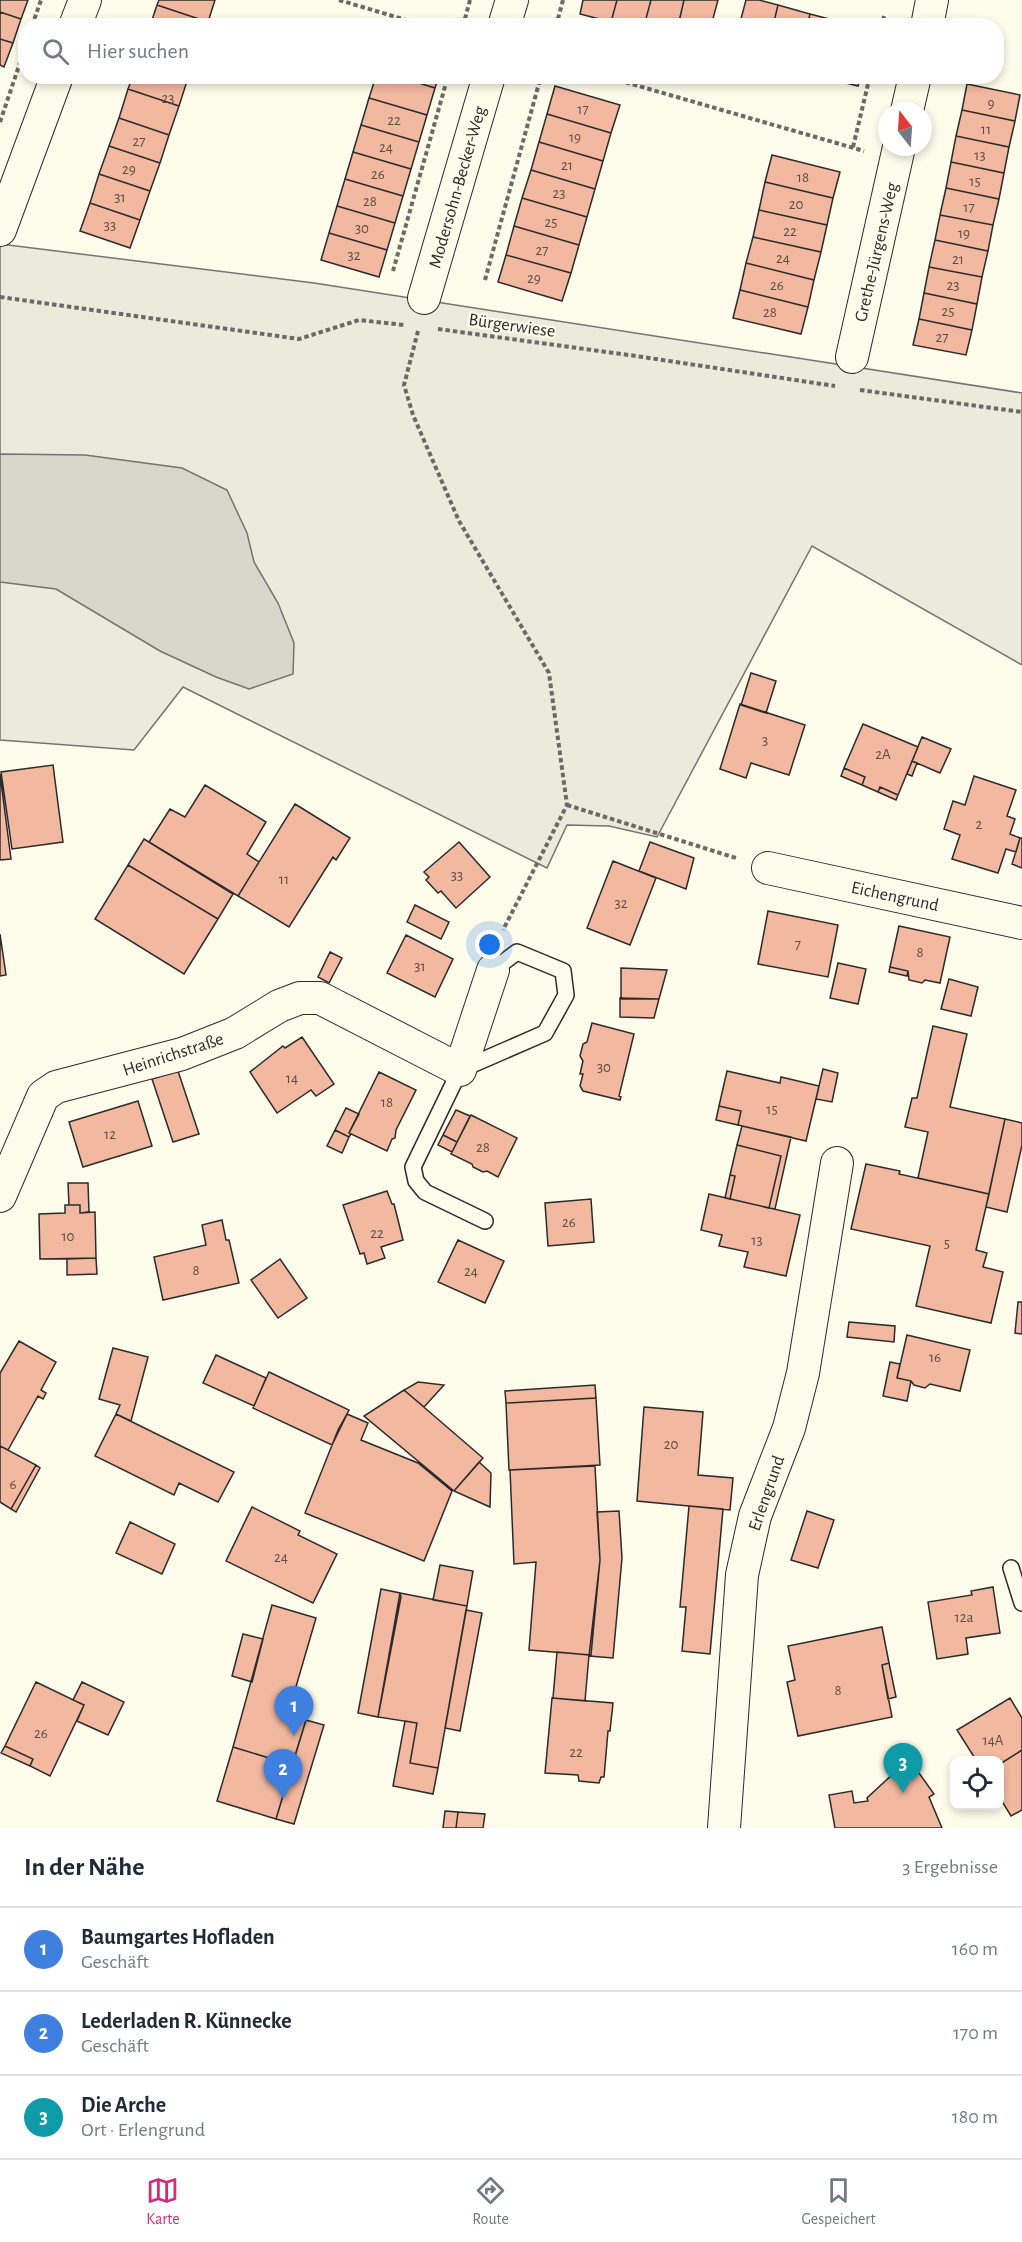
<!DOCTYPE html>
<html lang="de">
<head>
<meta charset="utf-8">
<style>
  :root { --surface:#fff; --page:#f6f6f7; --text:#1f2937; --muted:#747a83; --line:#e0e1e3; --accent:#db2777 }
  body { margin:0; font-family:"Alegreya Sans",sans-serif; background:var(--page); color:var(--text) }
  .controls { position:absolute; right:18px; bottom:18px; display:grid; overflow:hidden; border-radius:12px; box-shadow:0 3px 9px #0003 }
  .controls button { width:54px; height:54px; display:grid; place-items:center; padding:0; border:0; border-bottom:2px solid var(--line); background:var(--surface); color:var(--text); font:30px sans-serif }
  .compass { position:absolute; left:878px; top:102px; width:54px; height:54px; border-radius:50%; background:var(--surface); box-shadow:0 3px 9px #0003; rotate:343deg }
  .you { position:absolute; left:490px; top:945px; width:21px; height:21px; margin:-15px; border:4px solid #fff; border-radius:50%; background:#1a73e8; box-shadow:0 0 0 9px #1a73e833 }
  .badge { display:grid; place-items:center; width:39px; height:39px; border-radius:50%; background:var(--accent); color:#fff; font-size:20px; font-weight:700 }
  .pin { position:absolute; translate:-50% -50px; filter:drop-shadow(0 2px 3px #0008) }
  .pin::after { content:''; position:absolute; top:32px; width:21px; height:18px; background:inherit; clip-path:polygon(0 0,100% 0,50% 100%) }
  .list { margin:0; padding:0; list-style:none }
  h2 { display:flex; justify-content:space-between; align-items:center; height:78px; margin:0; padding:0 24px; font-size:26px }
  h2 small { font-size:20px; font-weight:400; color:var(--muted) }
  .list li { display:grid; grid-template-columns:39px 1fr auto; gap:18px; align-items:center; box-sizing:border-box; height:84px; padding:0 24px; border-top:2px solid var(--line) }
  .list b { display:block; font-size:22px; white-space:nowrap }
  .list p { margin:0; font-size:20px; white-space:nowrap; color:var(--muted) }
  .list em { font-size:20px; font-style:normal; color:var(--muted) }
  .icon { flex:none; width:33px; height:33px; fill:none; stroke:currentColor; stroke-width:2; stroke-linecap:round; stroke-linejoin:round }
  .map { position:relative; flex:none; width:1022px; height:1828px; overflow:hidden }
  .search { position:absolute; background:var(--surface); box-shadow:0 3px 9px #0003; left:18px; right:18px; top:18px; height:66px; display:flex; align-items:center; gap:15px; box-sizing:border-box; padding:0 21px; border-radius:24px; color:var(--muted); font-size:22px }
  .sheet { height:330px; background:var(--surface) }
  nav { display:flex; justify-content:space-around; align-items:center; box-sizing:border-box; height:84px; border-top:2px solid var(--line); background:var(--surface); font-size:16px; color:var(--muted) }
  nav a { display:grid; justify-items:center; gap:3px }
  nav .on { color:var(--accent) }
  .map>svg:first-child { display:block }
  .green { fill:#ecebdb; stroke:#74746e; stroke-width:1.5 }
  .water { fill:#d8d7c9; stroke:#74746e; stroke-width:1.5 }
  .building { fill:#f2b8a0; stroke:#2b2b2b; stroke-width:1.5 }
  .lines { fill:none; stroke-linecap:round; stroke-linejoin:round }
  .lane-casing { stroke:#2b2b2b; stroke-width:18 }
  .street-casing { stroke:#2b2b2b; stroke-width:34 }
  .path { stroke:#6a6964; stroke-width:4; stroke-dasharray:4.5 3; stroke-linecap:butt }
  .lane { stroke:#fdfbea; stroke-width:15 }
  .street { stroke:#fdfbea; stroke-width:32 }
  .labels { text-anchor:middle; stroke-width:4.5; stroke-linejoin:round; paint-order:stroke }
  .number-label { font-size:15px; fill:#5d4e48 }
  .street-label { font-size:18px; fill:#2b2b2b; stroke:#fdfbea }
</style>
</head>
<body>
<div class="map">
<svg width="1022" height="1828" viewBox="0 0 1022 1828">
  <rect width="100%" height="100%" fill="#fdfbea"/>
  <!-- green -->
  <path class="green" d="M0,244L314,283L1022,393V665L812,546L657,837L609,826L567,825L547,868L183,687L134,750L0,740Z"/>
  <!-- water -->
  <path class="water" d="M0,454L85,455L182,468L227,490L247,533L254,562L278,603L294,643L293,674L249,689L216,677L160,651L56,589L0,582Z"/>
  <!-- building -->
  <path class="building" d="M0,0H28L21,19L0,12Z
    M159,0H215L208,22L157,5Z
    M583,0H617L611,22L580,14Z
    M617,0H651L644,26H624L611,22Z
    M651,0H684L678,26H644Z
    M684,0H718L711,26H678Z
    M746,0H759L778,5L773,26H739Z
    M157,5L208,22L206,26H150Z
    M778,5L810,14L807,26H773Z
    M0,12L21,19L13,43L0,39Z
    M810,14L841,22L840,26H807Z
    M0,39L13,43L4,67L0,65Z
    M133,76H183L188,78L179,106L128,89Z
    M376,76H396L435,88L427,115L369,98Z
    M396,76H439L435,88Z
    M827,76H861L858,86L826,78Z
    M967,84L1020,95L1015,121L962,110Z
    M555,86L620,105L611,133L547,114Z
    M128,89L179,106L169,135L119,118Z
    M369,98L427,115L419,142L361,125Z
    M962,110L1015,121L1009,147L956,136Z
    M547,114L611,133L603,161L539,142Z
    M119,118L169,135L160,163L109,146Z
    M361,125L419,142L411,169L353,152Z
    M956,136L1009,147L1004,173L951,162Z
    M539,142L603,161L595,189L531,170Z
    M109,146L160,163L150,191L99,174Z
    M353,152L411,169L403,196L345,179Z
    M772,155L840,172L833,198L765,182Z
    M951,162L1004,173L999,199L946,188Z
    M531,170L595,189L587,217L522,198Z
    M99,174L150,191L140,220L90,203Z
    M345,179L403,196L395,223L337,206Z
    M765,182L833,198L827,225L759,210Z
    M946,188L999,199L993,225L940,215Z
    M522,198L587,217L579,245L514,226Z
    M90,203L140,220L130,248L80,231Z
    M337,206L395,223L387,250L329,233Z
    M759,210L827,225L821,252L753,237Z
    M940,215L993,225L988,251L935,240Z
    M514,226L579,245L571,273L506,255Z
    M329,233L387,250L379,277L321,260Z
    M753,237L821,252L814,280L746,263Z
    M935,240L988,251L982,277L929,267Z
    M506,255L571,273L562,301L498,282Z
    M746,263L814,280L808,307L740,290Z
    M929,267L982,277L977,304L924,293Z
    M740,290L808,307L801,334L733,318Z
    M924,293L977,304L972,330L919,319Z
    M919,319L972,330L966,355L913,345Z
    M751,673L776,681L766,713L741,705Z
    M740,704L805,725L789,775L751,763L746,778L720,769Z
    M863,724L918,747L898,795L880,787L878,792L862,785L865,777L844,768Z
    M922,737L951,749L940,773L912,761Z
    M912,761L917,763L912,776L907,774Z
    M53,765L63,842L12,849L1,772Z
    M844,768L865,777L862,785L841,776Z
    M0,774L11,859L0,860Z
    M974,776L1016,790L1007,816L1015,819L1010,834L1020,838L1016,852L1006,849L998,873L952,859L960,835L944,829L953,801L965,805Z
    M205,785L266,822L247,854L259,862L238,896L149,842L170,809L185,817Z
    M880,787L898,795L896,800L878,792Z
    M295,804L350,838L336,860L333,857L289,927L238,896Z
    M1020,838H1022V868L1012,864Z
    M144,839L233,894L218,919L128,865Z
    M459,842L490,877L456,908L441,891L438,893L426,880L429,877L424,872Z
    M650,842L694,858L686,889L639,871Z
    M613,861L656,878L630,945L587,928Z
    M128,865L218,919L184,974L95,919Z
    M415,905L449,922L441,939L407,922Z
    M768,911L838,925L828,977L758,964Z
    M899,926L950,937L940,983L925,980L922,983L909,980L908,971L890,967Z
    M0,934L6,975L0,976Z
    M406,935L453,959L435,997L387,973Z
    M330,952L342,958L329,983L318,977Z
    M838,963L866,969L858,1004L830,998Z
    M890,967L908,971L907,976L889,972Z
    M621,968L667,970L659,999H621Z
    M949,979L978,987L971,1016L941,1009Z
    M620,998L659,999L654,1018L620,1017Z
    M592,1023L634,1034L619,1096L621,1097L620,1100L583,1091L580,1086L583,1074H580L583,1061L580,1056L583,1044L587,1042Z
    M933,1026L967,1034L950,1107L1005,1119L989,1194L918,1178L928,1132L905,1127L912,1098H917Z
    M302,1037L334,1084L316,1096L311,1090L277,1113L250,1072L283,1046L285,1048Z
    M823,1069L838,1073L832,1102L816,1099Z
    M178,1071L199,1134L173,1142L152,1079Z
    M727,1071L780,1083L781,1077L819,1086L806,1141L738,1125L741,1111L719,1106Z
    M379,1072L416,1090L396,1130L395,1138L392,1139L387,1151L349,1133Z
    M138,1101L152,1146L83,1167L69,1122Z
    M719,1106L741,1111L738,1125L716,1120Z
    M346,1108L359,1114L349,1133L351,1134L349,1137L335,1130Z
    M456,1110L470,1116L457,1142L443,1135Z
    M471,1115L517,1138L498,1177L487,1171L483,1172L473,1167L472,1164L451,1154Z
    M1005,1119L1022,1123V1145L1007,1212L986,1207Z
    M742,1126L791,1137L775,1209L769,1208L781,1156L737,1145Z
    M335,1130L349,1137L342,1153L327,1146Z
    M443,1135L457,1142L452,1152L438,1145Z
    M737,1145L781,1156L769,1208L730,1199L735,1176L730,1175Z
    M866,1164L900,1171L899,1174L989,1194L976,1250L987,1253L983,1267L1003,1272L991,1323L916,1306L930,1246L851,1229Z
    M730,1175L735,1176L730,1199L725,1198Z
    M68,1183H88L89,1212L80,1213V1205H69Z
    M387,1191L392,1204H394L403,1240L381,1247L385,1258L367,1264L364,1253L360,1254L343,1205Z
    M709,1194L800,1215L786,1276L744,1267L748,1252L719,1246L722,1235L701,1230Z
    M591,1199L594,1242L548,1246L545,1203Z
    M65,1205H80V1213L95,1212L96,1258L40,1259L39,1214L65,1213Z
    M222,1220L226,1240H229L239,1283L163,1300L154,1257L206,1245L202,1225Z
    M458,1240L504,1261L485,1303L438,1282Z
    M96,1258L97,1274L67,1275V1259Z
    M280,1259L307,1298L278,1318L251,1280Z
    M1018,1302H1022V1334L1015,1333Z
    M849,1322L895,1326L894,1342L847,1337Z
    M907,1335L970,1350L960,1391L930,1384L925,1388L914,1385L911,1381L897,1378Z
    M19,1341L56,1362L41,1390L46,1393L43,1399L38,1396L8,1450L0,1446V1373Z
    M113,1348L148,1357L131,1421L116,1414L120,1405L99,1399Z
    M216,1355L266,1378L254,1406L203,1383Z
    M890,1362L900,1364L897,1378L911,1381L907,1401L883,1396Z
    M269,1372L349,1410L332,1445L253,1408Z
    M418,1382L444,1385L424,1407L404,1390Z
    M595,1385L596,1398L506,1403L505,1391Z
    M404,1390L483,1458L454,1491L364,1416Z
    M596,1398L600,1465L509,1470L506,1403Z
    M644,1407L703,1412L698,1475L733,1478L730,1510L637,1501Z
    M116,1414L234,1472L218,1502L179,1483L174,1495L95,1456Z
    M347,1414L368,1423L361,1440L418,1463L452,1491L424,1561L305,1513L338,1430Z
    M0,1446L36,1465L11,1509L0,1502Z
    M479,1462L491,1473L490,1507L454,1491Z
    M36,1465L40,1468L16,1512L11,1509Z
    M595,1466L600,1560L591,1655L529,1650L536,1562L514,1564L510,1470Z
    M689,1506L723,1509L710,1654L682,1651L686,1607H680Z
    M252,1507L300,1531L298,1535L337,1554L313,1603L226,1561Z
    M619,1511L622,1558L613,1658L589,1656L600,1560L597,1512Z
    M807,1511L834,1520L818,1568L791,1560Z
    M130,1522L175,1544L162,1574L116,1553Z
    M440,1565L473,1571L467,1606L433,1600Z
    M993,1587L1000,1633L966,1638L968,1654L937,1659L928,1602L972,1595L971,1591Z
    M381,1589L400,1593L401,1597L378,1717L358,1713Z
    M400,1593L467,1606L438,1768L410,1763L417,1723L378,1717Z
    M272,1605L316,1618L288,1714L306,1720L292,1765L233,1747Z
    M466,1610L482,1613L460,1731L445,1728Z
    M882,1627L889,1663L882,1665L892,1717L798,1736L787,1682L795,1680L788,1646Z
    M243,1634L263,1639L252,1682L232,1676Z
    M557,1652L589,1655L585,1701L553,1698Z
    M889,1663L896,1697L888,1699L882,1665Z
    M36,1682L84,1705L50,1776L30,1766L33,1759L5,1746Z
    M82,1682L124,1702L108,1735L77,1721L84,1705L73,1700Z
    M552,1698L613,1703L610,1731H608L604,1777H601L599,1783L579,1781L578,1775L545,1773Z
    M1010,1698L1022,1718V1750L1000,1764V1760H976L957,1730Z
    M306,1720L324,1725L294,1824L276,1819Z
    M405,1721L417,1723L410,1763L438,1768L433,1794L393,1786Z
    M5,1746L33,1759L30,1766L1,1753Z
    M233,1747L292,1765L276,1819L217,1801Z
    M1022,1750V1810L1011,1816L1000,1798V1764Z
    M909,1759L934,1794L929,1797L942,1828H835L829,1795L852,1791L854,1803L868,1801L867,1798Z
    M445,1811L458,1812L456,1828H443Z
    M458,1812L485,1814L483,1828H456Z"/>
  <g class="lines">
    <defs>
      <path id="lane" d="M485,1221L425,1192L416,1181L413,1167L460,1070L545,1033L566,995L563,971L517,952L493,970
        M1011,1568L1022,1603"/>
      <path id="street" d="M75,26L85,0
        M504,26L512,0
        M927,26L932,0
        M907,111L915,76
        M0,230L57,76
        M424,298L489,76
        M852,357L899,147
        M768,868L1022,923
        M0,1196L43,1096L56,1087L182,1054L235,1033L279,1006L300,998H320L460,1070L493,970
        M724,1828L742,1575L755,1516L789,1428L803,1373L837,1163"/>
    </defs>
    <!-- lane casing -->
    <use href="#lane" class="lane-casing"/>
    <!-- street casing -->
    <use href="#street" class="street-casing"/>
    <!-- path -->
    <path class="path" d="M339,0L426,26
      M32,26L41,0
      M463,26L470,0
      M556,26L563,0
      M882,26L884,16
      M604,76L864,151
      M0,122L26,45
      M853,147L870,76
      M393,271L448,76
      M485,280L541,76
      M0,297L299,339L359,320L404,325
      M438,329L636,356L835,386
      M418,331L404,385L413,415L459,521L549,673L567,805L503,930
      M860,390L1022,412
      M567,805L736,858"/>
    <!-- lane -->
    <use href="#lane" class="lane"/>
    <!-- street -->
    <use href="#street" class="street"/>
  </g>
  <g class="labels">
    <!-- number labels -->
    <g class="number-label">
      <text x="168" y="103">23</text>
      <text x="991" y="108">9</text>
      <text x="583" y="114">17</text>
      <text x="394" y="125">22</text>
      <text x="986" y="134">11</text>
      <text x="575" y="142">19</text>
      <text x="139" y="146">27</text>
      <text x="386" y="152">24</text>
      <text x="980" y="160">13</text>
      <text x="567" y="170">21</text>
      <text x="129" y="174">29</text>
      <text x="378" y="179">26</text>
      <text x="803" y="182">18</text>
      <text x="975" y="186">15</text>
      <text x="559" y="198">23</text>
      <text x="120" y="202">31</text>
      <text x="370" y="206">28</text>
      <text x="796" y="209">20</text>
      <text x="969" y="212">17</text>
      <text x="551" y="227">25</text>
      <text x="110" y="230">33</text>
      <text x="362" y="233">30</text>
      <text x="790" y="236">22</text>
      <text x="964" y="238">19</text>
      <text x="542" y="255">27</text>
      <text x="354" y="260">32</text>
      <text x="783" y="263">24</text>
      <text x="958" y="264">21</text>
      <text x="534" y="283">29</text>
      <text x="777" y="290">26</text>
      <text x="953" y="290">23</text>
      <text x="948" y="316">25</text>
      <text x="770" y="317">28</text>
      <text x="942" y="342">27</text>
      <text x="765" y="745">3</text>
      <text x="883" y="759">2A</text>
      <text x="979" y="829">2</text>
      <text x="457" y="880">33</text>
      <text x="284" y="884">11</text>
      <text x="621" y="908">32</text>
      <text x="798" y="949">7</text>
      <text x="920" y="957">8</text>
      <text x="420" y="971">31</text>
      <text x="604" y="1072">30</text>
      <text x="292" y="1083">14</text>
      <text x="387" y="1107">18</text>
      <text x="772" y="1114">15</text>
      <text x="110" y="1139">12</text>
      <text x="483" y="1152">28</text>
      <text x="569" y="1227">26</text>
      <text x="377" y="1238">22</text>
      <text x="68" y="1241">10</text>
      <text x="757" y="1245">13</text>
      <text x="947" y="1248">5</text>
      <text x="196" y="1275">8</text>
      <text x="471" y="1276">24</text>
      <text x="935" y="1362">16</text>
      <text x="671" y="1449">20</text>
      <text x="13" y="1489">6</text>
      <text x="281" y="1562">24</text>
      <text x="964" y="1622">12a</text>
      <text x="838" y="1695">8</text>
      <text x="41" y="1738">26</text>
      <text x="993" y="1745">14A</text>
      <text x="576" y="1757">22</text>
    </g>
    <!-- street labels -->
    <g class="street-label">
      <text transform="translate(457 187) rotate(-74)" y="6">Modersohn-Becker-Weg</text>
      <text transform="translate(876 252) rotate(-77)" y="6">Grethe-Jürgens-Weg</text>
      <text transform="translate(512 325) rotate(8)" y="6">Bürgerwiese</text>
      <text transform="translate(895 896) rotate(12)" y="6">Eichengrund</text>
      <text transform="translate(173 1054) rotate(-18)" y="6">Heinrichstraße</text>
      <text transform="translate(766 1493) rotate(-71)" y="6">Erlengrund</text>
    </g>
  </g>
</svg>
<div class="controls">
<button><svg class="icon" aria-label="locate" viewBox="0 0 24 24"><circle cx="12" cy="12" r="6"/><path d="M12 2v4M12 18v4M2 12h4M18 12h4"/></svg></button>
</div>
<svg class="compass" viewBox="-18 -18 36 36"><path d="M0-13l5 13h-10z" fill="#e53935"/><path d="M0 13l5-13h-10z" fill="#747a83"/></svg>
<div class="you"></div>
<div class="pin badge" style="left:294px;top:1736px;background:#3f7fe0">1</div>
<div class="pin badge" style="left:283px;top:1799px;background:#3f7fe0">2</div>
<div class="pin badge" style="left:903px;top:1793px;background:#0f9aa8">3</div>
<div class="search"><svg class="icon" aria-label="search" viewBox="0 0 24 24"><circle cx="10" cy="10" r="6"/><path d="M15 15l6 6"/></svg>Hier suchen</div>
</div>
<section class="sheet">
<h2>In der Nähe<small>3 Ergebnisse</small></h2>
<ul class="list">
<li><span class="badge" style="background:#3f7fe0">1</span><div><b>Baumgartes Hofladen</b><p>Geschäft</p></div><em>160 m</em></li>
<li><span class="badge" style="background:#3f7fe0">2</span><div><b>Lederladen R. Künnecke</b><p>Geschäft</p></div><em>170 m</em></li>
<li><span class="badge" style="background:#0f9aa8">3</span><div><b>Die Arche</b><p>Ort · Erlengrund</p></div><em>180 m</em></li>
</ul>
</section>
<nav>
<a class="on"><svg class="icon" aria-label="map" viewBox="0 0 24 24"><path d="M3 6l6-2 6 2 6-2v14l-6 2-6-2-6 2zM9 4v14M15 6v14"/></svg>Karte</a>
<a><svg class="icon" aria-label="directions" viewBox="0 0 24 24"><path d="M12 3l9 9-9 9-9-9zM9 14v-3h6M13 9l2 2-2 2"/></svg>Route</a>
<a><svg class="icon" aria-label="saved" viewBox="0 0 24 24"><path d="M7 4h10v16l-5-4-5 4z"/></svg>Gespeichert</a>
</nav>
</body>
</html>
